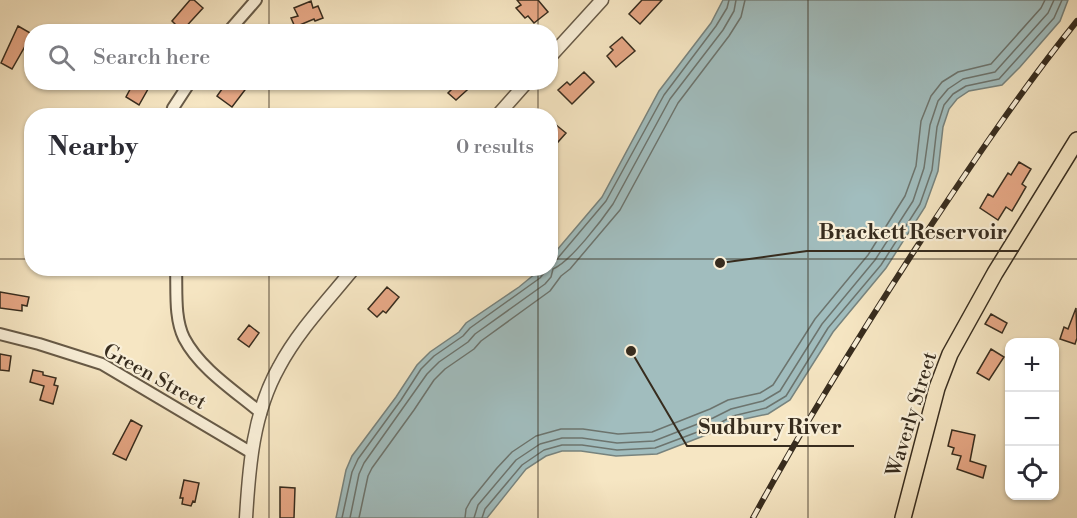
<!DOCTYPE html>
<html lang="en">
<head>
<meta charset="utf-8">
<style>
  :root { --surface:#fff; --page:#f7f7f7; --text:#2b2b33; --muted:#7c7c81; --line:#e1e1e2 }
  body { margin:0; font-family:"Libre Bodoni",serif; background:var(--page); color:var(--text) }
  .controls { position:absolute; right:18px; bottom:18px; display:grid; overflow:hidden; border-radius:12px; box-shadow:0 2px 4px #0004 }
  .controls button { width:54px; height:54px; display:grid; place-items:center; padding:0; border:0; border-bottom:2px solid var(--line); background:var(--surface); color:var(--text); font:30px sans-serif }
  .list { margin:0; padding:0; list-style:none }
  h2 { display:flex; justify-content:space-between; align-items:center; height:78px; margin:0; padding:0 24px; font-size:26px }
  h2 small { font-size:20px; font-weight:400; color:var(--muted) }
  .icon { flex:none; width:33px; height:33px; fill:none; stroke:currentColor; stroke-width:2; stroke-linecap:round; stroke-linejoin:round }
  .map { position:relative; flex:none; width:1077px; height:518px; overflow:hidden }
  .search { position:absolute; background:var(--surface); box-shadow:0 2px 4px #0004; left:24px; top:24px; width:534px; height:66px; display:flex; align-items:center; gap:15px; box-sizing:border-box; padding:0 21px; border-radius:24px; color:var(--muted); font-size:22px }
  .panel { position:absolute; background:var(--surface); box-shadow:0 2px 4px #0004; left:24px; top:108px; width:534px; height:168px; border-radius:24px }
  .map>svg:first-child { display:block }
  .water { fill:#a1bdbe; stroke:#77837e; stroke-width:1.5 }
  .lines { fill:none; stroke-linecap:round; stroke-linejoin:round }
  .shore { stroke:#6c746e; stroke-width:1.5 }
  .building { fill:#e6a785; stroke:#372c1e; stroke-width:1.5 }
  .minor-casing { stroke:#675a47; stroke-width:14 }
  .tertiary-casing { stroke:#675a47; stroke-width:15 }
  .primary-casing { stroke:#372c1e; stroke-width:18 }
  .minor { stroke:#f9efd8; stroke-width:10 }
  .tertiary { stroke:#f9efd8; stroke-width:12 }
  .primary { stroke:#f6e6c3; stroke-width:15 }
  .rail-casing { stroke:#372c1e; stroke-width:6 }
  .rail { stroke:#f9efd8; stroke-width:4; stroke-dasharray:11; stroke-linecap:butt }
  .grid { fill:none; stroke:#372c1e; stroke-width:1.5; stroke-opacity:0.55 }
  .labels { text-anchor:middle; stroke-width:4.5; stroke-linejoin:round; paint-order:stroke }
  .street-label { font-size:20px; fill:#372c1e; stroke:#f9efd8 }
  .leader { fill:none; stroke:#372c1e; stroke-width:2 }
  .callout-dot { fill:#372c1e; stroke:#f9efd8; stroke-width:2 }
  .callout-label { font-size:21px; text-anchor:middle; font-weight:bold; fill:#372c1e; stroke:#f9efd8; stroke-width:4.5; stroke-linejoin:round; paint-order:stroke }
</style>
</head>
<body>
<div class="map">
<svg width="1077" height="518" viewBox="0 0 1077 518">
  <rect width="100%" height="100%" fill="#f6e6c3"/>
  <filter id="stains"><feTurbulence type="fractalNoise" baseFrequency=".00333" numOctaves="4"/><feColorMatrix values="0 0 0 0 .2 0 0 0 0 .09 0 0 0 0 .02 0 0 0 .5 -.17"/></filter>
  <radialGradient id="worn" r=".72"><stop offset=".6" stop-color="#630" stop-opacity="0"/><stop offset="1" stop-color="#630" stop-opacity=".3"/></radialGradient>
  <!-- water -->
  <path class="water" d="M723,0H1068L1060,21L1020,67L1002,85L969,91L957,99L949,109L943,127L938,171L925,207L886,268L833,332L790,400L768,414L735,421L719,430L657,454L616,456L581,451H562L546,456L526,469L487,518H336L346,470L352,456L396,397L417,365L430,352L459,332L466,323L519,287L541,269L550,268L551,257L602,197L659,91L711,23Z"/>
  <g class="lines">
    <!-- shore -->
    <path class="shore" d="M550,261L557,259L606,201L664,95L716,26L727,8L729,0
      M342,518L352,472L358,459L401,400L421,369L434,356L463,336L470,328L540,278L544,273L545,268
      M350,518L359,474L364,463L427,374L439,362L468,342L475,334L545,284L551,277L553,269C570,262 602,220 613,204L670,99L723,30L734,11L736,0
      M359,518L368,476L372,468L414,410L434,380L445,369L474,349L481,341L550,291L561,276L570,269L620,210L678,103L729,36L741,17L745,0
      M465,518L466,509L471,500L497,468L512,452L536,436L561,429H583L618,434L652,432L710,409L728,400L760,393L773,385L815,319L868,255L905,196L916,166L921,121L931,96L942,82L958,72L991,64L1041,8L1045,0
      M474,518L478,505L516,460L540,444L562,438H582L617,443L654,441L713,418L731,409L763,401L780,391L822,324L875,260L913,201L924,168L930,125L938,101L948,89L963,79L995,72L1048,13L1054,0
      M482,518L485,509L522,465L544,450L562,445H582L617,450L655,448L716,425L733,416L766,408L786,396L828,328L881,265L920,204L932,170L937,127L944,105L953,94L966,86L999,79L1054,18L1062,0"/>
  </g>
  <!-- building -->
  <path class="building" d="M190,0H194L203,8L182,31L172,21Z
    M517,0H538L548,12L534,23L528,16L525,18L516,8L521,5Z
    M642,0H662L640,24L629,14Z
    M311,1L313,8L318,6L323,18L315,21L314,19L295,27L291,18L298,16L294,8Z
    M18,26L32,34L12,69L1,63Z
    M622,37L635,51L616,67L607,56L613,50L610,47Z
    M584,72L594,82L572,104L558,90L567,82L570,85Z
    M134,82H152L139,105L126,97Z
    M227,82H251L232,107L217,96Z
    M447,82L461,83L476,82L456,100L448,93L453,88Z
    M550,120L566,133L550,151Z
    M1019,162L1031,169L1022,184L1026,187L1012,211L1006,207L998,220L980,208L988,194L993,197L1008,173L1011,175Z
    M387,287L399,297L386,313L383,311L377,317L368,309Z
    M0,292L29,297L27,306L22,305V311L0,308Z
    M1076,308L1077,338L1075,344L1060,339L1064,327L1068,329Z
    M991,314L1007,323L1002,333L985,324Z
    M249,325L259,333L249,347L238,339Z
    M991,349L1004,357L989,380L977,373Z
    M0,354L11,356L9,371L0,370Z
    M33,370L43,372V375L56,378L54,385L58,386L53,404L40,400L44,386L30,382Z
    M131,420L142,426L126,460L113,454Z
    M952,430L975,435L970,461L986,466L983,478L957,469L961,456L952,454L954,448L948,446Z
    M184,480L199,483L195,502L193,501L191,506L182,504L183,498H180Z
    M280,487L295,488L294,518H280Z"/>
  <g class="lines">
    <defs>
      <path id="minor" d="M228,32L256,0
        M171,116L173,108L190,82
        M176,268C177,290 174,318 184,338C200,369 235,391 261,413
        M0,334L39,344L102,364L252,453"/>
      <path id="tertiary" d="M550,57L602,0
        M497,116L527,82
        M246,518C249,467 253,413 279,367C298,331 328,300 354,268"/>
      <path id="primary" d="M903,518L937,388L950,354L995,273L1077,140"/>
    </defs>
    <!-- minor casing -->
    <use href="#minor" class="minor-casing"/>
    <!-- tertiary casing -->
    <use href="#tertiary" class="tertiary-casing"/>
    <!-- primary casing -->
    <use href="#primary" class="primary-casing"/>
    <!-- minor -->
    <use href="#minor" class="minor"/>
    <!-- tertiary -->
    <use href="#tertiary" class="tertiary"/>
    <!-- primary -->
    <use href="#primary" class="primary"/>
    <defs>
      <path id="rail" d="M753,518C803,426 859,336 916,248C967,171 1019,93 1077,21"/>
    </defs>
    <!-- rail casing -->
    <use href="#rail" class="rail-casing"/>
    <!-- rail -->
    <use href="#rail" class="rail"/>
  </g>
  <!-- grid -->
  <path class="grid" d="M269,0V32M538,0V32M808,0V518M269,82V116M538,82V116M0,259H32M550,259H1077M269,268V518M538,268V518"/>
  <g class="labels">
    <!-- street labels -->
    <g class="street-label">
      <text transform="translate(155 376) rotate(29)" y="7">Green Street</text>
      <text transform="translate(911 414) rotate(-73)" y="7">Waverly Street</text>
    </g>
  </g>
  <!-- callouts -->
  <path class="leader" d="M720 263L807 251H1019M631 351L687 446H854"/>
  <g class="callout-dot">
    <circle cx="720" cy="263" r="6"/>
    <circle cx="631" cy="351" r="6"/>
  </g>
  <g class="callout-label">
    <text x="913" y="239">Brackett Reservoir</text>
    <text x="770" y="434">Sudbury River</text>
  </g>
  <rect width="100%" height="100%" filter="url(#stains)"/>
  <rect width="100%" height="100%" fill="url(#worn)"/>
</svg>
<div class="controls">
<button>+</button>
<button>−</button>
<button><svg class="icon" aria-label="locate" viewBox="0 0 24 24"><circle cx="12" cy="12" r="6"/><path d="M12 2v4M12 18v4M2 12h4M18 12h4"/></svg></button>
</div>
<div class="search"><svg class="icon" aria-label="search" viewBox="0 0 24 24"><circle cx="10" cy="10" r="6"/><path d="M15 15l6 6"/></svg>Search here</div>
<section class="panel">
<h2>Nearby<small>0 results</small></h2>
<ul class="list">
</ul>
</section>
</div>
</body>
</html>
